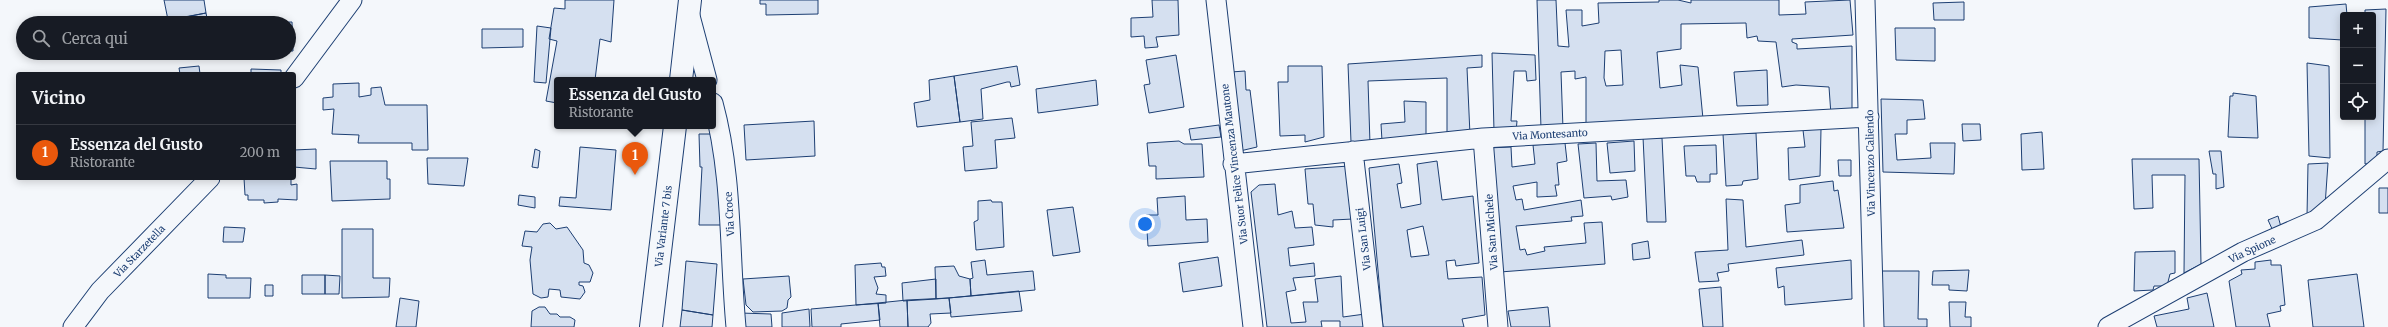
<!DOCTYPE html>
<html lang="it">
<head>
<meta charset="utf-8">
<style>
  :root { --surface:#171b24; --page:#242831; --text:#f1f3f6; --muted:#9ea1a6; --line:#363941; --accent:#ea580c }
  body { margin:0; font-family:Merriweather,serif; background:var(--page); color:var(--text) }
  .controls { position:absolute; right:12px; top:12px; display:grid; overflow:hidden; border-radius:4px; box-shadow:0 2px 10px #0003 }
  .controls button { width:36px; height:36px; display:grid; place-items:center; padding:0; border:0; border-bottom:1px solid var(--line); background:var(--surface); color:var(--text); font:20px sans-serif }
  .you { position:absolute; left:1145px; top:224px; width:14px; height:14px; margin:-10px; border:3px solid #fff; border-radius:50%; background:#1a73e8; box-shadow:0 0 0 6px #1a73e833 }
  .badge { display:grid; place-items:center; width:26px; height:26px; border-radius:50%; background:var(--accent); color:#fff; font-size:13px; font-weight:700 }
  .pin { position:absolute; translate:-50% -33px; filter:drop-shadow(0 1px 2px #0008) }
  .pin::after { content:''; position:absolute; top:21px; width:14px; height:12px; background:inherit; clip-path:polygon(0 0,100% 0,50% 100%) }
  .popup { position:absolute; left:554px; top:77px; width:162px; height:52px; box-sizing:border-box; display:grid; place-content:center; border-radius:4px; background:var(--surface); filter:drop-shadow(0 1px 3px #0005); font-size:13px; white-space:nowrap; color:var(--muted) }
  .popup b { font-size:15px; color:var(--text) }
  .popup::after { content:''; position:absolute; left:50%; top:100%; margin-left:-8px; border:8px solid transparent; border-top-color:var(--surface) }
  .list { margin:0; padding:0; list-style:none }
  h2 { display:flex; justify-content:space-between; align-items:center; height:52px; margin:0; padding:0 16px; font-size:17px }
  h2 small { font-size:13px; font-weight:400; color:var(--muted) }
  .list li { display:grid; grid-template-columns:26px 1fr auto; gap:12px; align-items:center; box-sizing:border-box; height:56px; padding:0 16px; border-top:1px solid var(--line) }
  .list b { display:block; font-size:15px; white-space:nowrap }
  .list p { margin:0; font-size:13px; white-space:nowrap; color:var(--muted) }
  .list em { font-size:13px; font-style:normal; color:var(--muted) }
  .icon { flex:none; width:22px; height:22px; fill:none; stroke:currentColor; stroke-width:2; stroke-linecap:round; stroke-linejoin:round }
  .map { position:relative; flex:none; width:2388px; height:327px; overflow:hidden }
  .search { position:absolute; background:var(--surface); box-shadow:0 2px 10px #0003; left:16px; top:16px; width:280px; height:44px; display:flex; align-items:center; gap:10px; box-sizing:border-box; padding:0 14px; border-radius:22px; color:var(--muted); font-size:15px }
  .panel { position:absolute; background:var(--surface); box-shadow:0 2px 10px #0003; left:16px; top:72px; width:280px; height:108px; border-radius:4px }
  .map>svg:first-child { display:block }
  .building { fill:#d5e0f0; stroke:#1d3f73; fill-rule:evenodd }
  .lines { fill:none; stroke-linecap:round; stroke-linejoin:round }
  .minor-casing { stroke:#1d3f73; stroke-width:21 }
  .major-casing { stroke:#1d3f73; stroke-width:24 }
  .minor { stroke:#f4f7fb; stroke-width:19 }
  .major { stroke:#f4f7fb; stroke-width:22 }
  .labels { text-anchor:middle; stroke-width:3; stroke-linejoin:round; paint-order:stroke }
  .street-label { font-size:10px; fill:#1d3f73; stroke:#f4f7fb }
</style>
</head>
<body>
<div class="map">
<svg width="2388" height="327" viewBox="0 0 2388 327">
  <rect width="100%" height="100%" fill="#f4f7fb"/>
  <!-- building -->
  <path class="building" d="M164,0H204L206,13L168,20Z
    M565,0H614L611,42L600,39L595,80H557V103L546,101L557,41L549,39L554,8L565,9Z
    M760,0H818V14L766,15V4H760Z
    M1152,0H1178L1179,35L1156,37L1158,47L1145,48L1144,36L1131,37V18L1153,17Z
    M1537,0H1556L1558,46L1569,47L1566,10H1582V26L1599,23L1598,3L1659,2V0H1678L1691,3V0H1779V15L1806,14L1805,2L1850,0L1853,35L1792,39V42L1797,44V49L1852,46V113L1831,115L1829,87L1796,85L1782,87L1776,42L1758,41L1757,36L1747,38L1746,23L1681,24V49L1657,52L1660,88L1682,85L1680,65L1698,67L1703,119L1586,125V77L1575,79V71L1561,72L1563,129H1541ZM1621,50L1623,85L1606,86L1604,78L1605,51Z
    M1964,2V20H1934L1933,3Z
    M2346,4L2347,15H2343V40L2309,38V7Z
    M2386,9L2383,151L2377,152V163L2365,164V117H2373V15H2365V10Z
    M206,13L208,23H182L181,18Z
    M292,22L293,51H289V23H256Z
    M537,26L551,28L546,83L534,82Z
    M1895,28H1935V61L1896,60Z
    M482,29H523V47L482,48Z
    M1492,53L1535,55L1536,80L1527,81L1526,71H1514L1511,121H1517L1516,132L1494,131Z
    M1176,55L1184,107L1149,113L1144,85L1150,84L1146,60Z
    M1482,55V67L1467,68L1470,135L1447,137V78L1368,81L1370,144L1351,142L1348,64Z
    M2307,63L2329,66L2330,158L2309,156Z
    M199,66L200,74H180L179,68Z
    M1017,66L1020,85L1011,87L1010,82H1007L981,89L983,119L960,122L954,76Z
    M1288,66H1322L1324,137L1305,142V135L1280,136L1278,82H1288Z
    M251,69L281,70V74H251Z
    M1767,70L1768,105L1737,106L1734,72Z
    M1245,71L1246,90H1250L1257,147L1240,151L1231,72Z
    M954,76L960,122L917,127L914,103L930,100L929,80Z
    M1096,80L1098,105L1038,113L1036,89Z
    M359,83V97L371,95V88L381,87L385,105H427L428,150H412V143H358L359,135L332,134L334,109L323,110V98L333,97V84Z
    M2233,93L2256,96L2258,138L2228,137L2230,96H2233Z
    M1881,99L1923,100L1925,119L1907,120V134H1895L1897,160L1931,158L1930,143H1955L1954,174L1883,172Z
    M1404,101L1426,102V139L1382,141L1381,124L1405,122Z
    M1012,118L1015,138L995,140L997,168L965,171L963,147L973,146L971,122Z
    M814,121L815,156L746,160L744,125Z
    M1962,124H1980L1981,140L1963,141Z
    M1219,125L1221,137L1191,140L1189,129Z
    M1821,129L1820,176L1789,180L1788,148L1805,147L1803,130Z
    M2042,132L2044,169L2022,170L2021,134Z
    M1756,133L1758,179L1743,181L1742,185L1726,186L1723,134Z
    M699,134H714L723,225H699L702,167H700Z
    M1643,137L1662,138L1666,222H1647Z
    M1179,141L1184,144H1202L1204,177L1156,179V166H1149L1147,143Z
    M1634,141L1635,171L1610,173L1607,143Z
    M1565,143L1567,161L1557,163L1559,185H1555L1557,196L1537,197V182L1513,186L1516,200L1522,199L1524,210L1581,200L1583,216L1571,217L1572,221L1516,226L1520,250L1525,249L1527,255L1545,251L1544,247L1586,243L1584,223L1602,222L1605,264L1500,272L1487,148L1511,147L1512,167L1535,164L1533,145Z
    M1596,143L1597,181L1626,180L1628,197L1612,200L1611,196L1584,198L1578,144Z
    M1716,145L1717,174H1710V182H1697L1695,176H1686L1684,146Z
    M580,147L616,150L611,210L559,206L560,197L576,198Z
    M316,149V169L294,167V150Z
    M535,149L540,151L538,168L532,167Z
    M2209,151H2221L2224,187L2216,189V174H2213Z
    M427,158H468L464,186L428,184Z
    M2132,159H2199L2201,264L2184,273L2185,175H2152L2153,208L2134,209Z
    M1838,160H1851V176H1839Z
    M330,161H387V179H390V199L332,201Z
    M1437,161L1442,200L1473,196L1479,263L1456,266L1455,260L1446,261L1448,279L1482,277L1485,315L1462,319L1464,327H1383L1369,168L1399,164L1402,183L1397,184L1401,208L1421,204L1417,164ZM1423,226L1429,255L1411,257L1407,230Z
    M2328,163L2325,206L2307,216L2308,164Z
    M1349,166L1353,219L1333,220V227L1315,225L1313,204H1308L1305,169Z
    M244,178H291V185L297,184V200L278,199V202L264,203V200H248V195H245Z
    M1833,181L1834,191L1838,190L1844,228L1787,232L1785,205L1800,203V185Z
    M1275,184L1278,215L1292,211L1295,228L1312,227L1314,245L1288,248L1290,266L1314,263L1315,276L1293,278L1296,290L1286,292L1291,323L1306,322L1303,302H1318L1315,279L1341,276L1343,317L1365,314L1367,327H1340V321H1321L1322,327H1267L1251,192L1259,185Z
    M2379,188H2388V213H2379Z
    M519,195L535,197V208L518,205Z
    M1185,196L1186,220L1207,219L1208,242L1148,246L1146,215H1158L1157,198Z
    M1726,199L1743,200L1746,247L1802,240L1804,255L1728,264L1729,271L1717,273L1719,281L1699,282L1695,252L1728,250Z
    M991,200L992,202H1002L1004,247L976,250L974,222L978,220V201Z
    M1073,207L1080,252L1053,256L1047,210Z
    M2278,216L2281,227L2273,231L2268,220Z
    M550,223L556,229L567,227L583,250L584,263L589,265L593,273L590,282H579V285L583,286L585,292L580,299L561,297L560,290L549,289L548,297L541,298L533,294L530,260L532,247L522,246L525,231L537,232L543,224Z
    M224,227L245,228L243,242H223Z
    M342,229H373V278H390L389,297L342,298Z
    M1648,241L1650,258L1633,260L1632,244Z
    M2175,251V273L2170,274L2167,286H2154L2153,290L2134,291L2135,252Z
    M1218,257L1222,286L1183,292L1179,263Z
    M985,260L987,275L1033,271L1035,290L971,296L970,279L973,278L971,262Z
    M1851,260L1852,299L1785,305L1784,286L1778,288L1776,268Z
    M2271,260V265H2281L2285,305L2280,306L2281,311L2267,314L2270,327H2236L2229,281L2242,274L2241,270L2255,269V262Z
    M686,261L717,264L713,315L682,310Z
    M881,263L882,267H885L886,276L874,277L878,288L876,294L886,295V303L856,305L855,265Z
    M954,266L959,276L970,279L971,296L936,299L935,267Z
    M1969,270L1967,291L1949,290V285H1932L1933,271Z
    M1882,271H1919L1918,319H1927V327H1883Z
    M208,274L226,275V278H251L250,298H208Z
    M2357,274L2364,327H2313L2308,280Z
    M302,275H325V294H302Z
    M325,275L340,276L339,294H325Z
    M789,276L791,297L788,300L787,308L782,311L753,312L746,305L743,279Z
    M936,279V299L903,301L902,283Z
    M265,285H273V296H265Z
    M1721,287L1723,327H1703L1699,289Z
    M1019,291L1022,311L951,317L949,298Z
    M2207,293L2214,327H2157L2154,316L2189,309L2187,298Z
    M400,298L419,301L416,327H396Z
    M949,298L951,313L930,314L931,323L928,327H908L907,300Z
    M907,300L908,327H880L878,303Z
    M1949,302H1966L1965,317H1971V327H1950Z
    M878,303L880,320L841,324V327H812L811,309Z
    M539,307H545L550,314H557L560,317H570L575,320L574,327H531L532,311Z
    M1548,307L1550,327H1511L1508,311Z
    M809,309L810,327H782V313Z
    M682,310L713,315L712,327H680Z
    M740,313L771,314L772,327H741Z"/>
  <g class="lines">
    <defs>
      <path id="minor" d="M1216,0L1253,327
        M1865,0L1874,327
        M690,16L707,80
        M294,78L352,0
        M713,103C733,176 729,252 736,327
        M1483,138L1498,327
        M1353,151L1373,327
        M1233,164L1483,138L1869,117
        M73,327L100,291L210,178
        M2108,327L2243,252L2316,220L2388,159"/>
      <path id="major" d="M681,80L690,0
        M651,327L675,126"/>
    </defs>
    <!-- minor casing -->
    <use href="#minor" class="minor-casing"/>
    <!-- major casing -->
    <use href="#major" class="major-casing"/>
    <!-- minor -->
    <use href="#minor" class="minor"/>
    <!-- major -->
    <use href="#major" class="major"/>
  </g>
  <g class="labels">
    <!-- street labels -->
    <g class="street-label">
      <text transform="translate(1550 134) rotate(-3)" y="4">Via Montesanto</text>
      <text transform="translate(1870 163) rotate(-91)" y="4">Via Vincenzo Caliendo</text>
      <text transform="translate(1234 164) rotate(-97)" y="4">Via Suor Felice Vincenza Mautone</text>
      <text transform="translate(729 214) rotate(-93)" y="4">Via Croce</text>
      <text transform="translate(663 226) rotate(-83)" y="4">Via Variante 7 bis</text>
      <text transform="translate(1491 232) rotate(-94)" y="4">Via San Michele</text>
      <text transform="translate(1363 239) rotate(-97)" y="4">Via San Luigi</text>
      <text transform="translate(2252 249) rotate(-25)" y="4">Via Spione</text>
      <text transform="translate(139 251) rotate(-46)" y="4">Via Starzetella</text>
    </g>
  </g>
</svg>
<div class="controls">
<button>+</button>
<button>−</button>
<button><svg class="icon" aria-label="locate" viewBox="0 0 24 24"><circle cx="12" cy="12" r="6"/><path d="M12 2v4M12 18v4M2 12h4M18 12h4"/></svg></button>
</div>
<div class="you"></div>
<div class="pin badge" style="left:635px;top:175px">1</div>
<div class="popup"><b>Essenza del Gusto</b>Ristorante</div>
<div class="search"><svg class="icon" aria-label="search" viewBox="0 0 24 24"><circle cx="10" cy="10" r="6"/><path d="M15 15l6 6"/></svg>Cerca qui</div>
<section class="panel">
<h2>Vicino<small></small></h2>
<ul class="list">
<li><span class="badge">1</span><div><b>Essenza del Gusto</b><p>Ristorante</p></div><em>200 m</em></li>
</ul>
</section>
</div>
</body>
</html>
